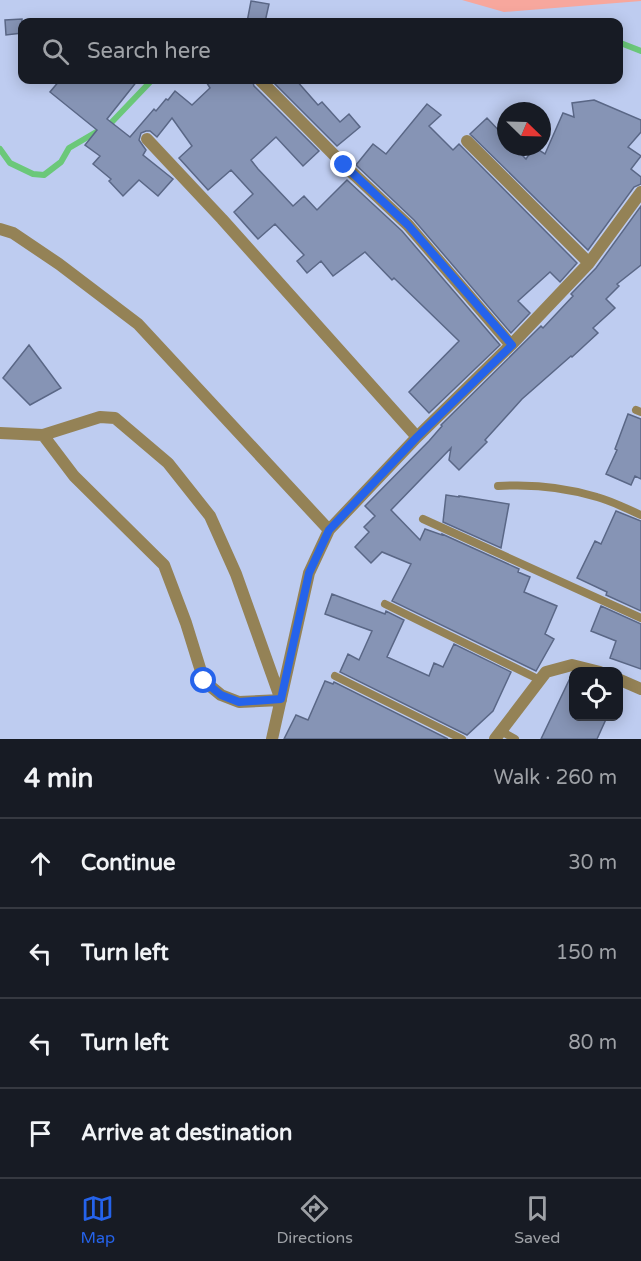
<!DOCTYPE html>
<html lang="en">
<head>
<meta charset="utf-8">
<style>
  :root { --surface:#171b24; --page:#20242c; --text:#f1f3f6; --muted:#9ea1a6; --line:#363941; --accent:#2563eb }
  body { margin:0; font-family:"Varela Round",sans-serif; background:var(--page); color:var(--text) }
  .controls { position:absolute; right:18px; bottom:18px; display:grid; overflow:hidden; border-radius:12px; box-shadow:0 3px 15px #0003 }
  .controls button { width:54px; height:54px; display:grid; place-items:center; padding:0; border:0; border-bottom:2px solid var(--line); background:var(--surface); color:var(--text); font:30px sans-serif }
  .compass { position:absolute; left:497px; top:102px; width:54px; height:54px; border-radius:50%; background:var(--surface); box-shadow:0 3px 15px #0003; rotate:113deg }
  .stop { position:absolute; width:18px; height:18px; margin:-14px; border:4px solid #2563eb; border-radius:50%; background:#fff }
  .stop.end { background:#2563eb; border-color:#fff; box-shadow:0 2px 6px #0008 }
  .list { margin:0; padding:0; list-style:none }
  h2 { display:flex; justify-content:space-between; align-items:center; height:78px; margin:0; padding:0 24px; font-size:26px }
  h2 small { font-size:20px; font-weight:400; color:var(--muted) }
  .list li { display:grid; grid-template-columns:39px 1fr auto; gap:18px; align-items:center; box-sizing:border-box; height:90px; padding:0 24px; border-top:2px solid var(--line) }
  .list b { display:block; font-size:22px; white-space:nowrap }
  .list em { font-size:20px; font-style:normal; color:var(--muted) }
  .icon { flex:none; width:33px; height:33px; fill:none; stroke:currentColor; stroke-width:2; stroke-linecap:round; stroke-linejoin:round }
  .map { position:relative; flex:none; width:641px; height:739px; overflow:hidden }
  .search { position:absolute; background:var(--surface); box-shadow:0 3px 15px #0003; left:18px; right:18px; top:18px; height:66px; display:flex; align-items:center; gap:15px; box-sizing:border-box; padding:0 21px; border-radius:12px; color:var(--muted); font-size:22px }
  .sheet { height:438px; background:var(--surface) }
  nav { display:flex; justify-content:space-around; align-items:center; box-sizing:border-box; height:84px; border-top:2px solid var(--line); background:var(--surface); font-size:16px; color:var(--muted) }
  nav a { display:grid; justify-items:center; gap:3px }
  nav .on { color:var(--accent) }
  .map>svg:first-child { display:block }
  .green { fill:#f7a79d }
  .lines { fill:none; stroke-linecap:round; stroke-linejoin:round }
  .stream { stroke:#6bc879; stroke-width:6 }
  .building { fill:#8694b5; stroke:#5a6786; stroke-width:1.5 }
  .lane { stroke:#948256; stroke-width:8 }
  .street { stroke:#948256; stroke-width:12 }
  .route { stroke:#2563eb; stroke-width:8 }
</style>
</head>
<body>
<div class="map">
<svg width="641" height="739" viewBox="0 0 641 739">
  <rect width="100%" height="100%" fill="#beccf0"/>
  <!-- green -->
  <path class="green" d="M462,0H641V1L504,12Z"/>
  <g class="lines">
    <!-- stream -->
    <path class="stream" d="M618,42L641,51
      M0,149L10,163L33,174L44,175L61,162L69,148L110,124L152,80"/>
  </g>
  <!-- building -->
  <path class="building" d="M251,1L269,4L265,22H247Z
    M22,19V33L6,35L5,20Z
    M60,80H138L107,119L130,137L154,109L156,111L166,99L168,100L175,91L192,105L210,88L205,80H252L254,86L319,151L303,166L276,137L251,160L258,169L293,206L304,196L317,210L347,180L402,231L500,345L429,413L409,392L459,341L394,278L392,280L365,252L333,276L321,261L307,273L297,261L304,255L275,224L258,239L234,212L253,194L231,170L208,190L179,158L192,146L172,118L157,137L150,131H146L141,133L139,140L146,150L143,155L173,179L158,196L139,180L123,196L109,181L111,179L93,164L100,156L85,145L97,130L50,92Z
    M271,80H296L318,105L322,102L340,122L349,114L360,127L337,146Z
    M594,100L641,120V132L628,147L641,156L631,169L641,177V184L634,187L588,250L470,134L487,118L506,138V147H514L526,159L534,147L545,154L563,113L574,117L572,103Z
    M427,104L441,115L429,126L453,150L459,144L577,263L560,282L550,272L518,301L530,313L511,333L414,220L356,165L373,144L386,154Z
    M641,206V265L617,284L619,286L606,299L615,308L593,328L598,333L572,357L571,356L522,399L485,440L487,442L459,470L449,460L451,448L391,510L420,540L425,529L442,535V534L519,569L518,572L530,577L524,592L557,606L545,634L554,639L536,671L392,601L411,564L382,552L371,563L355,547L369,532L364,527L375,516L365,506L429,441L442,426L441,425L541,326L543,328L573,296L571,294L596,268Z
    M29,345L61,388L30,405L3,378Z
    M628,414L641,419V479L635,476L631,485L606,474L617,450L615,449Z
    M446,495L459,497V496L509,504L501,548L443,522Z
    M616,511L641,521V611L606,595L607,592L577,578L595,541L601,544Z
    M332,594L385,614L386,611L404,620L387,657L429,676L434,663L443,667L454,644L511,672L493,711L467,735L340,672L348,654L359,660L372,631L325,614Z
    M601,606L641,624V669L610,658L616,641L591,631Z
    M572,674H573V717H607L597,739H541Z
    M325,681L333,684L334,682L448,739H284L296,715L308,720Z"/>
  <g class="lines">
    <!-- lane -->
    <path class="lane" d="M636,410L641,412
      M498,486C531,484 565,487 597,497C612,501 627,509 641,515
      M423,519L641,618
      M385,604L540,680
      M335,676L462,739
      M501,731L515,739"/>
    <!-- street -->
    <path class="street" d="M260,80L344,165L408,225L511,345
      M147,139L222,219L417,437
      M467,141L589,263
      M0,229L13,233L59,264L138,324L329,530
      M0,433L43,435L74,476L164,565L186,623L204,681L221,695L239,702L281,700L236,574L210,516L168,463L115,418L100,417L43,435
      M618,679L641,689
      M272,739L309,573L329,530L417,437L511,345L589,263L641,192
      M495,739L546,672L572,665L600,672"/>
  </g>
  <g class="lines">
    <!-- route -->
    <path class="route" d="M204,681L221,695L239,702L281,699L309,573L329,530L417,437L512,345L408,225L344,165"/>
  </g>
</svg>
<div class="controls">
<button><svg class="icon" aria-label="locate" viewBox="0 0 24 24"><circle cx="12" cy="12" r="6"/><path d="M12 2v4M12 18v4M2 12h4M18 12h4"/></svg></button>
</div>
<svg class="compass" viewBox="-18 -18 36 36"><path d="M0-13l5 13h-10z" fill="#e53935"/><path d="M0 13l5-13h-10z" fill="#9ea1a6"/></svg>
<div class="stop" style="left:204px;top:681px"></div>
<div class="stop end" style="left:344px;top:165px"></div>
<div class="search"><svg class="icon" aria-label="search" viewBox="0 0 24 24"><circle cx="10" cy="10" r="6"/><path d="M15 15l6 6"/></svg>Search here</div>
</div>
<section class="sheet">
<h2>4 min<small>Walk · 260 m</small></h2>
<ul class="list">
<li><svg class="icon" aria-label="ahead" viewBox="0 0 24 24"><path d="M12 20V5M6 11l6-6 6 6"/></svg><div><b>Continue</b></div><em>30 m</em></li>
<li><svg class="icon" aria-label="left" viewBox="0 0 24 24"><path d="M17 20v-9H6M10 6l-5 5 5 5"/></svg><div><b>Turn left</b></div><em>150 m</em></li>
<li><svg class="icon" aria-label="left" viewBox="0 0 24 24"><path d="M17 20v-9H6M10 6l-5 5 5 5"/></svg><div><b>Turn left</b></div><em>80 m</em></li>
<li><svg class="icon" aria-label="arrive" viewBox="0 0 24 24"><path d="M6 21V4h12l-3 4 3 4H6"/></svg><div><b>Arrive at destination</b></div></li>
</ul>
</section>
<nav>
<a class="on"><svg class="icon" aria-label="map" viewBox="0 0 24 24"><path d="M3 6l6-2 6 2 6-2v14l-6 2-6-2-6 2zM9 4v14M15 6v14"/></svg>Map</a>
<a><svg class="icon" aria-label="directions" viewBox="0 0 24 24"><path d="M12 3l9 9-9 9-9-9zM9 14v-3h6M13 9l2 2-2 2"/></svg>Directions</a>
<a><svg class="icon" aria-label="saved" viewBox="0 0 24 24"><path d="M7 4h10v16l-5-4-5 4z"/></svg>Saved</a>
</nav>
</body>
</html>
